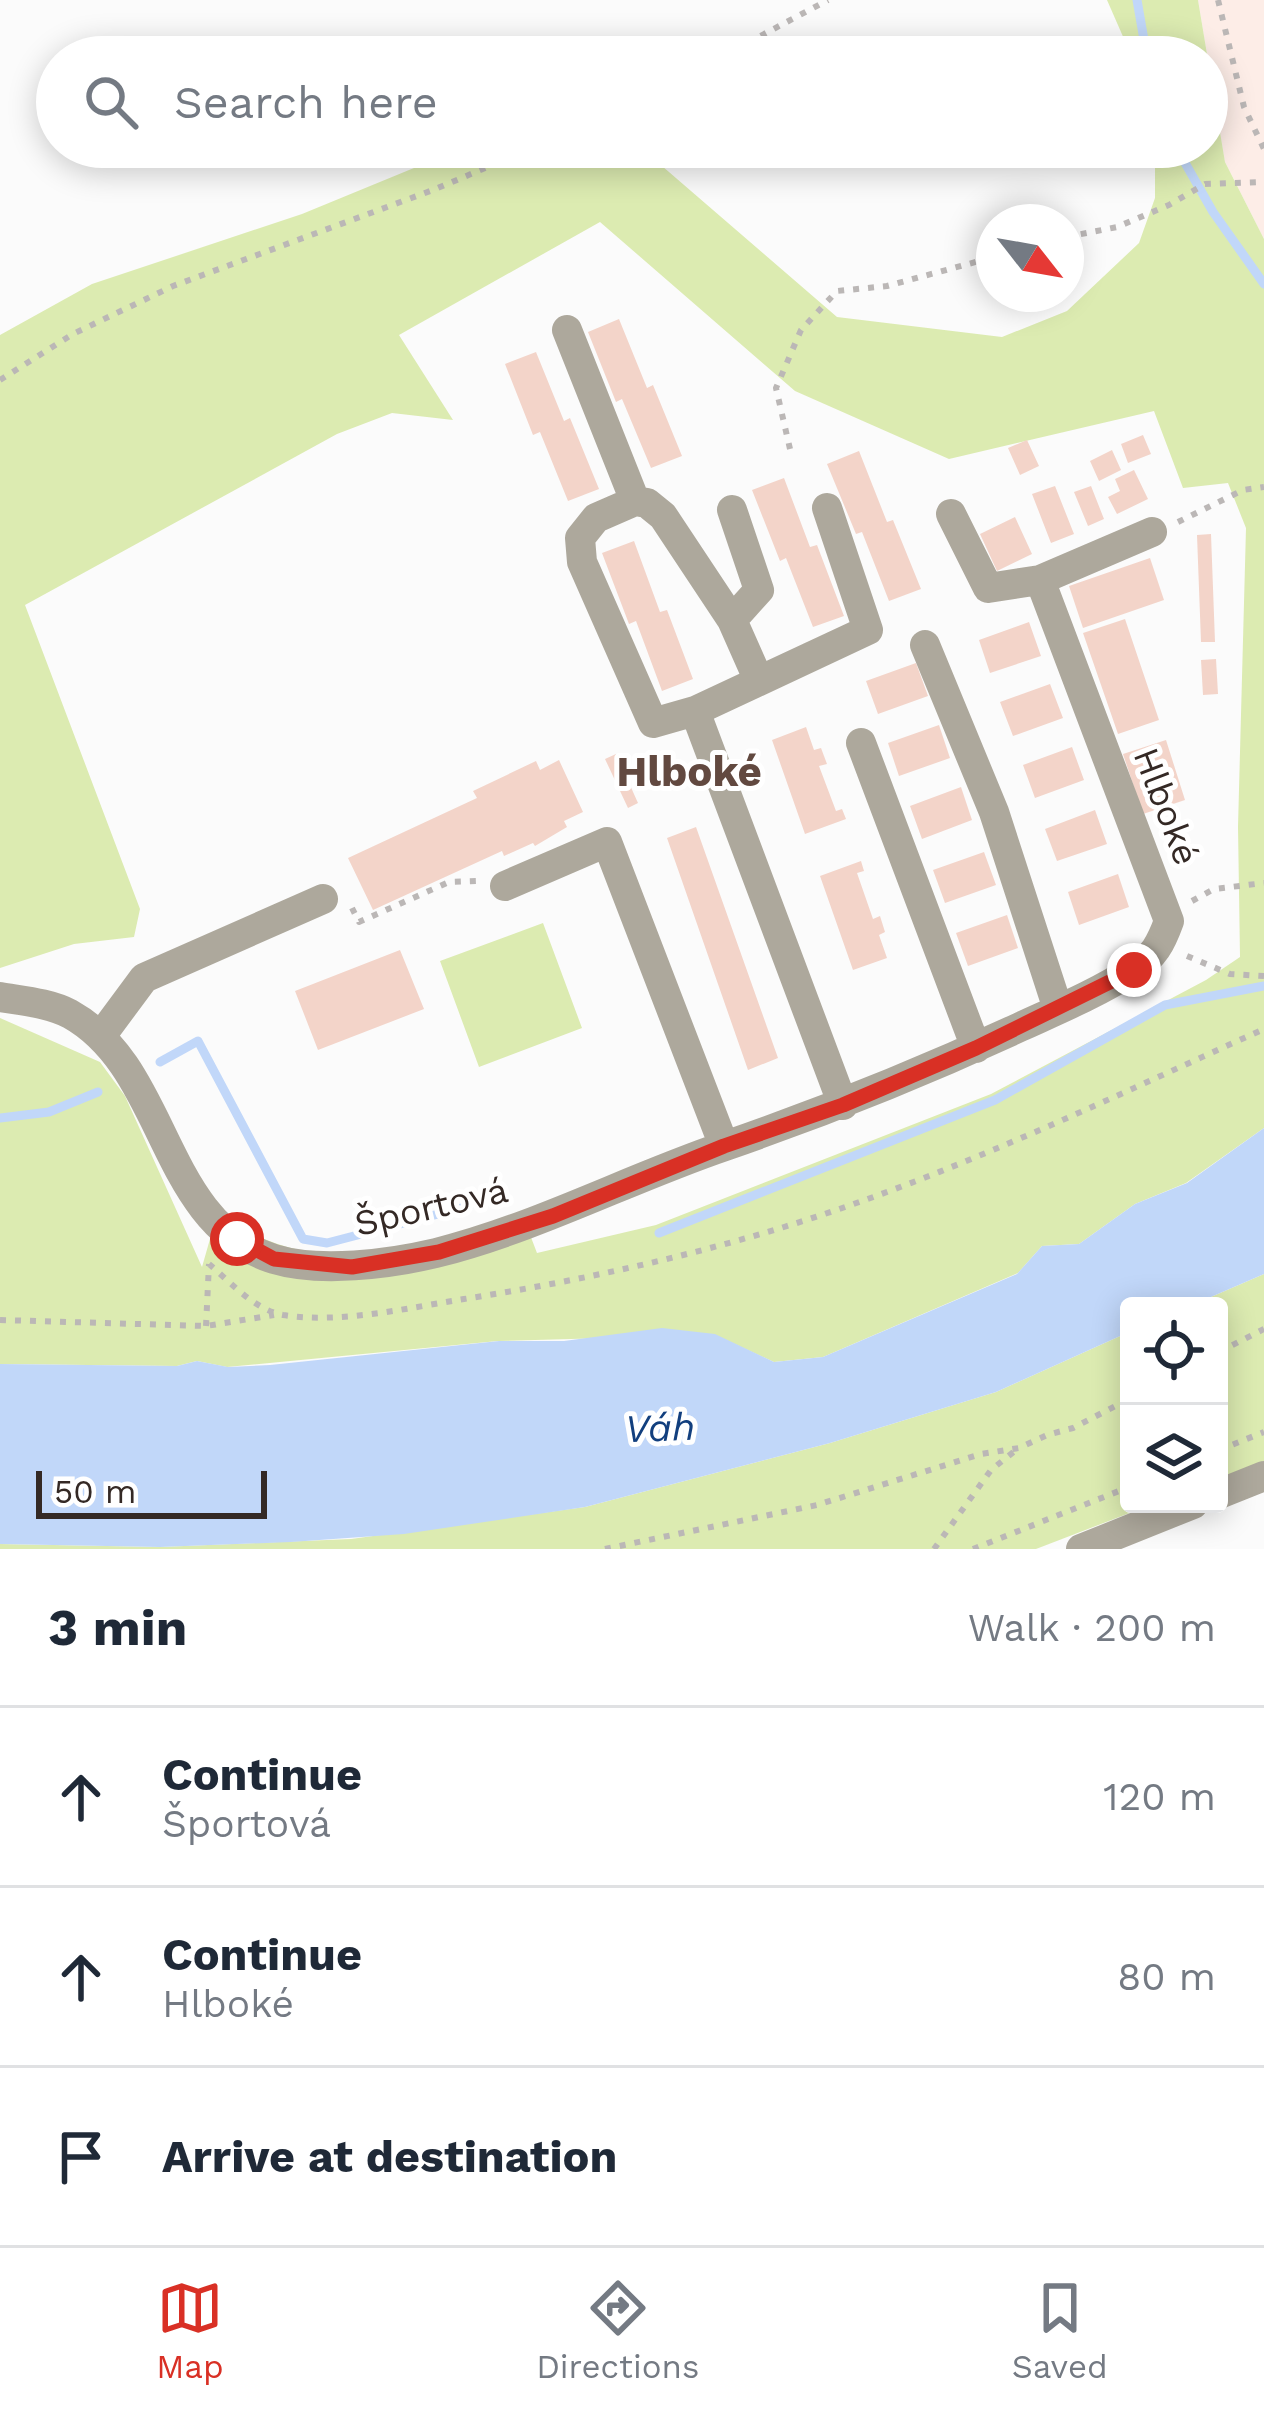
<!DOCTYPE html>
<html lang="en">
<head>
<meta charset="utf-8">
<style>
  :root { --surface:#fff; --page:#f2f2f3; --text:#1f2937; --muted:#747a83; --line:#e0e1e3; --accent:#d93025 }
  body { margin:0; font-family:"Work Sans",sans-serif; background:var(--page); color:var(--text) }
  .controls { position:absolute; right:36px; bottom:36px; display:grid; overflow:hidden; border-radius:12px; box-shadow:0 6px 30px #0003 }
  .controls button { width:108px; height:108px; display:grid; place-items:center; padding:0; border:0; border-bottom:3px solid var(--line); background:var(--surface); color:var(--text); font:60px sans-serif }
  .compass { position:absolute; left:976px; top:204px; width:108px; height:108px; border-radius:50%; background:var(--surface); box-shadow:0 6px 30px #0003; rotate:121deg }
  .scale { position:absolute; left:36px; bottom:30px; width:231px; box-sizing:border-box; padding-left:12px; border:6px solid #342925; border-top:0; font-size:33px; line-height:42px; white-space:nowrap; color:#342925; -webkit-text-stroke:9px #fff; paint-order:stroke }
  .stop { position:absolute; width:36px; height:36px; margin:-27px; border:9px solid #d93025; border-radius:50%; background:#fff }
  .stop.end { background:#d93025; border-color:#fff; box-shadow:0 3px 12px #0008 }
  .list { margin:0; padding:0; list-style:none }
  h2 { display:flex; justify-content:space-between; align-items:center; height:156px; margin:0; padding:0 48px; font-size:51px }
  h2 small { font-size:39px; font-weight:400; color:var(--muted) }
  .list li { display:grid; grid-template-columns:78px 1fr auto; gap:36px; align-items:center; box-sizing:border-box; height:180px; padding:0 48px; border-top:3px solid var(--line) }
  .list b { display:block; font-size:45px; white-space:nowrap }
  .list p { margin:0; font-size:39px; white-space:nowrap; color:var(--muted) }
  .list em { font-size:39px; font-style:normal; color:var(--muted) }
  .icon { flex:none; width:66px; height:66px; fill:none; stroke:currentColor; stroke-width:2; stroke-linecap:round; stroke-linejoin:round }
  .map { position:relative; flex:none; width:1264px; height:1549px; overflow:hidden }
  .search { position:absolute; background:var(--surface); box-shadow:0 6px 30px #0003; left:36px; right:36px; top:36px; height:132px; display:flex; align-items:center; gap:30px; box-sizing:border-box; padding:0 42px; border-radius:66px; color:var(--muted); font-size:45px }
  .sheet { height:696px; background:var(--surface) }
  nav { display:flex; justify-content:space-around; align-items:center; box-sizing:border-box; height:168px; border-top:3px solid var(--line); background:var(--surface); font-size:33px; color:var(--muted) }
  nav a { display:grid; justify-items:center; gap:6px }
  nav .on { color:var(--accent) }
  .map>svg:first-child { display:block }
  .built { fill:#fdede7 }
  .green { fill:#dcebb1 }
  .water { fill:#c1d7f9 }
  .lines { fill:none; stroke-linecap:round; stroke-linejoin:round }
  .stream { stroke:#c1d7f9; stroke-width:9 }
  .building { fill:#f3d4c9 }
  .path { stroke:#bbb7b6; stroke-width:6; stroke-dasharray:6 9; stroke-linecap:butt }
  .minor { stroke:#ada89c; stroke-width:30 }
  .route { stroke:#d93025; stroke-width:15 }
  .labels { text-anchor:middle; stroke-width:10; stroke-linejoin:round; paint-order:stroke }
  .street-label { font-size:36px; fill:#342925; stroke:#fff }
  .water-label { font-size:39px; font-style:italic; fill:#123f7e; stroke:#fff }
  .quarter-label { font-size:42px; font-weight:bold; fill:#624940; stroke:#fff }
</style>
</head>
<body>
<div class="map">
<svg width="1264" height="1549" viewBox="0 0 1264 1549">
  <rect width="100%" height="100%" fill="#fbfbfb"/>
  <!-- built -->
  <path class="built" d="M1198,0H1264V239L1225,162Z"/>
  <!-- green -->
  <path class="green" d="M1107,0H1198L1225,162L1264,239V1128L1186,1183L1135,1204L1079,1244L1042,1246L1018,1273L823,1357L774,1362L715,1335L498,1341L227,1367L197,1361L177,1366L0,1364V1018L100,1062L125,1096L202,1267L218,1211C311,1286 420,1246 524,1219L537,1253L656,1225L991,1094L1206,980L1240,957L1238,827L1246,528L1228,483L1183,488L1154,411L949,459L795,391L600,222L399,335L453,420L392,413L337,434L25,605L140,909L134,937L74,944L0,968V335L92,284L302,214L465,147H640L837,317L1002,337L1067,311L1139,243L1155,198V147H1207V57H1128V48Z
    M543,923L582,1028L479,1067L440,961Z
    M1264,1274V1461L1219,1479V1306H1190Z
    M1129,1332V1504H1153L1036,1549H0V1544L160,1547L351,1539L585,1507L830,1443L996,1392Z"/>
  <!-- water -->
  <path class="water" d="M1264,1128V1274L1190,1306H1129V1332L996,1392L830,1443L585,1507L404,1534L291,1542L160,1547L0,1544V1364L177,1366L197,1361L228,1367L270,1365L499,1341H564L662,1328L715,1334L774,1362L823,1357L1017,1274L1042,1246L1079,1244L1135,1204L1187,1183Z"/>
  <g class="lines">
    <!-- stream -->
    <path class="stream" d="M1137,0L1147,57
      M1176,147L1213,212L1264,284
      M160,1062L198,1041L303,1239L327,1243L469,1206
      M0,1118L49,1112L98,1092
      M659,1233L995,1100L1165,1005L1264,986"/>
  </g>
  <!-- building -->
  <path class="building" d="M619,319L647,388L653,385L682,456L651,468L622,399L616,402L588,332Z
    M536,352L564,421L570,418L599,489L568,501L540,432L533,435L505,364Z
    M1143,435L1151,454L1128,463L1121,444Z
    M1027,440L1039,466L1020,475L1008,448Z
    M1112,450L1121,470L1099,481L1090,461Z
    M859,451L887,522L893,520L921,589L889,601L862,532L856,534L827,464Z
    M1134,470L1148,499L1117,514L1108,497L1120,491L1115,479Z
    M784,478L810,547L817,545L844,616L813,627L786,558L780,561L752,490Z
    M1055,486L1074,534L1051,543L1032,494Z
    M1091,486L1104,519L1088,526L1074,492Z
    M1015,517L1032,554L997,571L980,534Z
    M1211,534L1215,642H1201L1197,535Z
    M634,541L660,612L667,610L693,679L662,691L636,621L629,624L602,553Z
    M1150,558L1164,600L1083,628L1069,586Z
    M1125,619L1159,720L1118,734L1083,633Z
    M1029,622L1041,656L990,673L979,640Z
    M1216,659L1218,694L1203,695L1201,660Z
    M916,663L928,696L878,714L866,681Z
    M1050,684L1063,718L1013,736L1000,702Z
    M939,725L950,758L899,776L888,743Z
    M806,727L814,750L821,748L827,764L819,766L836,811L842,809L846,819L805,834L772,740Z
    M1166,740L1185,800L1143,814L1123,754Z
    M1072,747L1084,780L1035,798L1023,765Z
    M616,754L638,803L628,808L605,759Z
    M559,760L583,812L564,821L567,827L535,846L533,843L504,856L502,851L373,910L348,858L477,798L473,791L536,761L540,770Z
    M961,787L972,820L922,839L910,806Z
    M1095,810L1107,844L1057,861L1045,829Z
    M696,827L778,1058L748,1070L667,838Z
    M984,852L996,885L945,903L933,870Z
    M861,861L864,871L857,873L873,919L880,916L885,932L879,935L887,958L853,970L820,876Z
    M1118,874L1129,907L1079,925L1068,892Z
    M1007,915L1018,948L968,966L956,933Z
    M400,950L424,1009L318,1050L295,991Z"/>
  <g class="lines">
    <!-- path -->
    <path class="path" d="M1218,0L1244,107L1264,149
      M721,57L828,0
      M1066,237L1117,227L1169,205L1205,184L1264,182
      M0,380L73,334L173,286L433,190L535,147
      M790,449L776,388L801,330L837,291L887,286L994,257
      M1178,522L1243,490L1264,487
      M1192,901L1214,889L1264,883
      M352,908L359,922L449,882L478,881
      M1187,956L1230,974L1264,976
      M209,1264C230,1282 255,1310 283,1315C341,1324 407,1308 464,1299C573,1282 679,1259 784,1227C950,1176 1106,1100 1264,1029
      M0,1320L206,1326L274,1315
      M206,1326L209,1264
      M1219,1352L1264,1329
      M1219,1450L1264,1432
      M605,1549L817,1505L981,1454L1019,1448L1047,1435L1073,1428L1129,1399
      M934,1549L991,1470L1016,1450
      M973,1549L1129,1487"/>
    <!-- minor -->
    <path class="minor" d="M567,330L635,501L596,518L580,538L582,562L653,723L695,711L843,1105
      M635,501L647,503L663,516L732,620L759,681
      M732,510L759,590L732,620
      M951,514L988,588L1040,580
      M925,645L994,812L1058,1009
      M695,711L868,630L827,508
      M861,743L976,1048
      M505,886L607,842L724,1146
      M0,997C23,1001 49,1003 70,1014C169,1069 159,1222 274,1259C320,1273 389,1264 436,1253C536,1228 628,1179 725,1146C826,1111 923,1072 1020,1027C1057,1010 1098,993 1133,970C1154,957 1161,943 1169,921L1040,580L1152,532
      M101,1036L144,978L323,899
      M1219,1494L1264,1476
      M1081,1549L1193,1504"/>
  </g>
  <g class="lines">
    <!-- route -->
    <path class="route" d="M237,1239L274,1259L352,1267L439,1252L553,1216L724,1146L843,1105L976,1048L1134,970"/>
  </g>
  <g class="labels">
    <!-- street labels -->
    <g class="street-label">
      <text transform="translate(1167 806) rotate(69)" y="13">Hlboké</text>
      <text transform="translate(431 1206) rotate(-13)" y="13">Športová</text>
    </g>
    <!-- water labels -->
    <g class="water-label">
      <text transform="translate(660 1427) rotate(-2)" y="14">Váh</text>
    </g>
    <!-- quarter labels -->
    <g class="quarter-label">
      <text x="689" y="786">Hlboké</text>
    </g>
  </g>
</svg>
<div class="controls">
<button><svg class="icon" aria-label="locate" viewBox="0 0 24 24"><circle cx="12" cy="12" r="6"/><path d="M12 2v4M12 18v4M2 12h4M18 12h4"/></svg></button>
<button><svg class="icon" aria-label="layers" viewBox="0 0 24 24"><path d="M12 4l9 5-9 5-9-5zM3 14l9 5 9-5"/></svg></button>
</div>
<svg class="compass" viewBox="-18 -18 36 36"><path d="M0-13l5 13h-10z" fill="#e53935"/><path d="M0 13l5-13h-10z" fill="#747a83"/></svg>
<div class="scale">50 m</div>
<div class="stop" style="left:237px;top:1239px"></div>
<div class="stop end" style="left:1134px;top:970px"></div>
<div class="search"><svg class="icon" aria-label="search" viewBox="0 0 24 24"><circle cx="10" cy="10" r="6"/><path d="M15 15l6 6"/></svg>Search here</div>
</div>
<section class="sheet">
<h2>3 min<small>Walk · 200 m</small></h2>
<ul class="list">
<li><svg class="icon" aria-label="ahead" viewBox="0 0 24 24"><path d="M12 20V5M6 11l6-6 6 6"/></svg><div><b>Continue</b><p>Športová</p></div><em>120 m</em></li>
<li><svg class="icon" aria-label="ahead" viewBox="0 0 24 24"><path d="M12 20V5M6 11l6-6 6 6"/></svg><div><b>Continue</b><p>Hlboké</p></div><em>80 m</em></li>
<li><svg class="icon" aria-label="arrive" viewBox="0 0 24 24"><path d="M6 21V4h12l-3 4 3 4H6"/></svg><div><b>Arrive at destination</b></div></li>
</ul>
</section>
<nav>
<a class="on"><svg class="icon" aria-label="map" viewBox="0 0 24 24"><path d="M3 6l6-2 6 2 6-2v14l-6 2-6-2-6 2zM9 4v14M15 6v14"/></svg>Map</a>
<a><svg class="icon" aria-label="directions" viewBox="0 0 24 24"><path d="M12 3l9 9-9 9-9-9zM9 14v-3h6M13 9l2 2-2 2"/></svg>Directions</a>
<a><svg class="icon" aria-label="saved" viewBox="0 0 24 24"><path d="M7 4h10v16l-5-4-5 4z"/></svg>Saved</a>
</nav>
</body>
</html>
